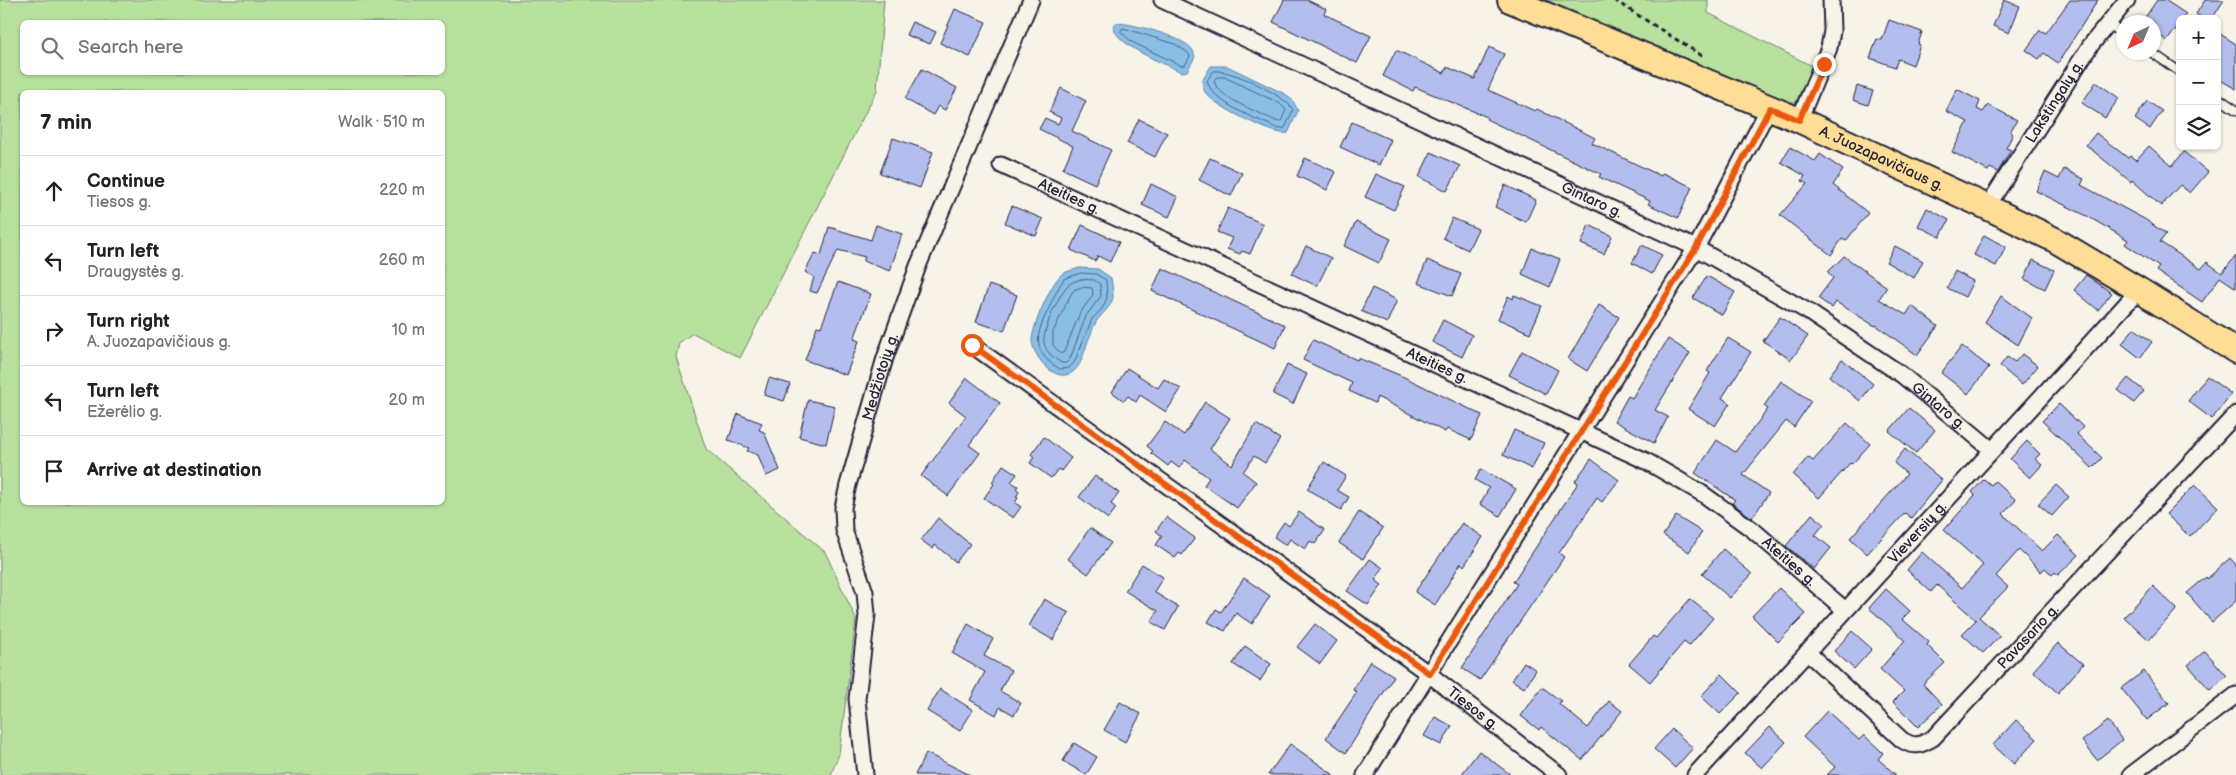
<!DOCTYPE html>
<html lang="en">
<head>
<meta charset="utf-8">
<style>
  :root { --surface:#fff; --page:#f6f6f6; --text:#202124; --muted:#757577; --line:#e0e0e0 }
  body { margin:0; font-family:"Balsamiq Sans",sans-serif; background:var(--page); color:var(--text) }
  .controls { position:absolute; right:15px; top:15px; display:grid; overflow:hidden; border-radius:8px; box-shadow:0 1px 4px #0004 }
  .controls button { width:45px; height:45px; display:grid; place-items:center; padding:0; border:0; border-bottom:1px solid var(--line); background:var(--surface); color:var(--text); font:25px sans-serif }
  .compass { position:absolute; left:2116px; top:15px; width:45px; height:45px; border-radius:50%; background:var(--surface); box-shadow:0 1px 4px #0004; rotate:224deg }
  .stop { position:absolute; width:15px; height:15px; margin:-11px; border:4px solid #ea580c; border-radius:50%; background:#fff }
  .stop.end { background:#ea580c; border-color:#fff; box-shadow:0 1px 5px #0008 }
  .list { margin:0; padding:0; list-style:none }
  h2 { display:flex; justify-content:space-between; align-items:center; height:65px; margin:0; padding:0 20px; font-size:21px }
  h2 small { font-size:16px; font-weight:400; color:var(--muted) }
  .list li { display:grid; grid-template-columns:32px 1fr auto; gap:15px; align-items:center; box-sizing:border-box; height:70px; padding:0 20px; border-top:1px solid var(--line) }
  .list b { display:block; font-size:19px; white-space:nowrap }
  .list p { margin:0; font-size:16px; white-space:nowrap; color:var(--muted) }
  .list em { font-size:16px; font-style:normal; color:var(--muted) }
  .icon { flex:none; width:28px; height:28px; fill:none; stroke:currentColor; stroke-width:2; stroke-linecap:round; stroke-linejoin:round }
  .map { position:relative; flex:none; width:2236px; height:775px; overflow:hidden }
  .search { position:absolute; background:var(--surface); box-shadow:0 1px 4px #0004; left:20px; top:20px; width:425px; height:55px; display:flex; align-items:center; gap:12px; box-sizing:border-box; padding:0 18px; border-radius:8px; color:var(--muted); font-size:19px }
  .panel { position:absolute; background:var(--surface); box-shadow:0 1px 4px #0004; left:20px; top:90px; width:425px; height:415px; border-radius:8px }
  .map>svg:first-child { display:block }
  .green { fill:#b8e19d; stroke:#6d826c; fill-rule:evenodd }
  .water { fill:#89bfe7; stroke:#6080a2 }
  .lines { fill:none; stroke-linecap:round; stroke-linejoin:round }
  .shore { stroke:#4b6180; stroke-width:1 }
  .building { fill:#b3beef; stroke:#22223b }
  .lane-casing { stroke:#22223b; stroke-width:11 }
  .street-casing { stroke:#22223b; stroke-width:19 }
  .primary-casing { stroke:#22223b; stroke-width:28 }
  .path { stroke:#22223b; stroke-width:3; stroke-dasharray:5 4; stroke-linecap:butt }
  .lane { stroke:#f7f3e8; stroke-width:8 }
  .street { stroke:#f7f3e8; stroke-width:15 }
  .primary { stroke:#fedd96; stroke-width:24 }
  .route { stroke:#ea580c; stroke-width:6 }
  .labels { text-anchor:middle; stroke-width:4; stroke-linejoin:round; paint-order:stroke }
  .street-label { font-size:15px; fill:#22223b; stroke:#f7f3e8 }
</style>
</head>
<body>
<div class="map">
<svg width="2236" height="775" viewBox="0 0 2236 775">
  <rect width="100%" height="100%" fill="#f7f3e8"/>
  <filter id="ink" filterUnits="userSpaceOnUse"><feTurbulence type="fractalNoise" baseFrequency=".02" numOctaves="2"/><feDisplacementMap in="SourceGraphic" scale="10" xChannelSelector="R" yChannelSelector="G"/><feConvolveMatrix kernelMatrix="1 2 1 2 8 2 1 2 1" color-interpolation-filters="sRGB"/></filter>
  <g filter="url(#ink)">
    <!-- green -->
    <path class="green" d="M0,0H884L877,90L740,358L693,333L679,343L676,357L706,449L825,552L856,619L839,754L831,775H0ZM22,22H442V72H22ZM22,92H442V502H22Z
      M1546,0H1708V13L1812,66L1795,104Z"/>
    <!-- water -->
    <path class="water" d="M1116,23C1132,23 1183,37 1192,49C1194,52 1194,54 1195,57L1187,71L1181,72C1162,62 1120,48 1113,27Z
      M1211,66H1227L1285,94L1293,101L1298,111L1288,133C1276,137 1212,105 1205,92C1203,89 1203,84 1202,81Z
      M1079,268L1098,269L1111,278C1112,284 1113,291 1113,297C1111,308 1101,314 1096,322C1093,327 1092,332 1090,336C1085,347 1083,363 1074,371C1057,386 1033,357 1032,341C1032,327 1051,283 1061,275C1066,271 1074,270 1079,268Z"/>
    <g class="lines">
      <!-- shore -->
      <path class="shore" d="M1123,28L1175,44L1187,52L1190,56L1186,64L1182,66L1132,42L1121,32Z
        M1214,71C1229,68 1287,96 1293,110L1285,128L1279,129C1258,119 1213,104 1207,81Z
        M1217,77H1224L1279,103L1286,110L1281,121L1278,122C1263,114 1217,98 1214,81Z
        M1081,273L1096,274L1106,280L1107,298L1102,309L1092,319L1075,361L1069,368L1060,369C1032,353 1035,336 1048,310C1053,299 1057,289 1064,279Z
        M1081,279L1094,280L1100,284L1101,296L1086,316L1070,359L1066,363H1062C1054,359 1046,352 1044,343C1042,331 1059,295 1067,286C1071,282 1076,281 1081,279Z
        M1082,287L1092,288L1093,295L1080,313L1064,352L1061,354L1053,345V332L1071,294L1074,290Z"/>
    </g>
    <!-- building -->
    <path class="building" d="M1284,0H1307L1326,9L1324,14L1371,36L1357,63L1273,22Z
      M2004,0L2020,6L2009,33L1993,26Z
      M2070,0H2098L2058,63L2044,53L2039,59L2026,50L2040,30L2046,33Z
      M2157,0H2165L2186,14L2182,19H2180V23L2167,41L2154,31V22H2142Z
      M2205,0H2224L2212,19H2204L2196,14Z
      M955,9L986,22L970,57L940,43Z
      M1889,20L1922,32L1918,44L1920,45L1913,65L1898,59L1895,67L1870,58L1877,39L1882,40Z
      M912,22L936,32L930,44L906,35Z
      M2217,32L2236,44V89L2217,78Z
      M1489,47L1504,54L1488,90L1535,111L1537,109L1595,138L1592,143L1661,176L1663,173L1692,187L1678,218L1648,204L1650,201L1599,177L1601,174L1486,119L1487,117L1415,87L1413,91L1383,76L1396,50L1444,73L1447,67L1475,79Z
      M922,69L957,88L945,110L938,106L933,115L905,99Z
      M2096,82L2119,98L2105,118L2082,103Z
      M1857,86L1873,91L1868,105L1853,100Z
      M1061,88L1086,101L1072,131L1111,150L1095,184L1063,169L1073,146L1039,129L1045,118L1058,124L1061,118L1049,112Z
      M1957,89L1980,101L1977,109L1983,112L1988,105L2017,120L2010,132L2013,134L2006,148L2011,150L1998,172L1990,168L1988,171L1952,152L1968,122L1946,111Z
      M2147,101L2162,111L2150,129L2135,119Z
      M1139,119L1167,133L1155,157L1127,143Z
      M1352,122L1391,140L1379,165L1340,147Z
      M2096,133L2128,158L2130,156L2136,160L2149,146L2172,166L2184,152L2208,172L2190,193L2180,185L2161,206L2132,180L2131,182L2086,145Z
      M893,138L933,152L920,188L880,173Z
      M1790,147L1815,161L1820,154L1843,170L1833,185L1868,213L1846,241L1842,239L1831,255L1780,215L1807,184L1802,181L1805,176L1781,162Z
      M1431,152L1460,166L1447,191L1419,177Z
      M1210,158L1242,173L1231,196L1199,180Z
      M1305,158L1336,172L1327,190L1297,176Z
      M2064,169L2084,179L2081,185L2146,220L2166,234L2160,242L2201,269L2207,262L2222,273L2236,256V288L2220,277L2202,302L2156,271L2159,267L2125,244L2128,240L2087,216L2036,191L2045,172L2059,179Z
      M1376,174L1405,187L1394,210L1365,197Z
      M1151,184L1178,197L1169,217L1142,205Z
      M1505,185L1536,200L1526,222L1495,207Z
      M1012,206L1043,219L1036,236L1005,223Z
      M1228,208L1263,224L1250,254L1242,251L1240,254L1227,249L1232,238L1217,232Z
      M1927,208L1949,220L1940,237L1918,226Z
      M1452,218L1478,229L1468,250L1443,238Z
      M1356,222L1391,239L1379,263L1344,246Z
      M876,225L902,234L890,271L863,261L865,257L838,250L817,293L810,291L814,277L805,272L815,253L821,255L829,227L871,240Z
      M1082,225L1119,242L1110,262L1098,256L1095,261L1071,250Z
      M1589,225L1612,236L1604,254L1581,244Z
      M1984,235L2006,247L1996,266L1974,255Z
      M1642,245L1662,255L1652,274L1632,263Z
      M1306,246L1331,258L1317,286L1292,274Z
      M1895,246L1923,261L1914,278L1886,262Z
      M1532,248L1560,259L1550,287L1522,274Z
      M1844,256L1887,287L1879,299L1906,315L1912,306L1938,326L1917,355L1876,325L1875,326L1836,302L1832,308L1818,298L1833,278L1828,272Z
      M1427,260L1461,274L1452,296L1418,283Z
      M2033,260L2054,270L2045,289L2024,279Z
      M1162,268L1285,325L1275,348L1152,291Z
      M1955,271L1973,281L1965,297L1947,288Z
      M2086,275L2112,293L2098,310L2074,290Z
      M1707,276L1735,292L1722,315L1693,298Z
      M838,282L871,294L854,339L859,341L846,375L805,360L817,326L821,327Z
      M989,285L1017,295L1004,331L976,322Z
      M1372,288L1397,300L1387,323L1361,311Z
      M1514,295L1542,306L1530,333L1498,319L1508,296L1513,299Z
      M2001,296L2032,318L2018,345L1985,322Z
      M1599,305L1619,317L1587,371L1568,359Z
      M1780,317L1808,336L1791,360L1763,341Z
      M1443,320L1472,335L1462,357L1432,342Z
      M2134,328L2152,342L2140,358L2122,344Z
      M1728,338L1751,352L1722,398L1730,403L1715,426L1688,409L1710,373L1707,371Z
      M1668,339L1690,353L1655,410L1668,417L1654,443L1614,421L1628,396L1632,398Z
      M1313,340L1357,360L1358,358L1404,377L1482,415L1471,440L1447,429L1445,432L1377,397L1375,403L1349,391L1352,383L1303,360Z
      M1962,346L1989,367L1968,394L1941,373Z
      M1522,351L1558,370L1546,394L1509,375Z
      M2022,354L2038,366L2022,385L2000,366L2007,357L2015,362Z
      M1842,359L1873,384L1860,401L1829,376Z
      M1287,365L1307,374L1293,404L1273,394Z
      M1127,368L1158,388L1164,379L1181,389L1166,412L1140,395L1136,402L1128,396L1124,401L1112,392Z
      M2207,376L2231,394L2212,419L2188,401Z
      M769,378L790,384L784,401L764,395Z
      M967,378L1000,403L969,445L980,453L948,496L921,476L966,416L949,403Z
      M2128,378L2144,391L2134,403L2118,390Z
      M1781,381L1811,401L1794,427L1786,421L1743,475L1769,493L1752,518L1732,503L1735,500L1695,473L1717,440L1735,452L1768,409L1764,406Z
      M808,400L835,406L826,444L799,437Z
      M1205,402L1230,418L1210,449L1232,465L1256,424L1280,439L1265,463L1254,456L1243,472L1256,482L1237,508L1204,485L1209,478L1185,460L1179,468L1171,462L1168,466L1151,453L1153,451L1147,446L1165,422L1184,435Z
      M2059,404L2083,427L2077,434L2102,458L2092,468L2042,421Z
      M1909,408L1935,430L1916,453L1889,431Z
      M738,414L762,423L759,430L764,432L780,470L766,476L758,455L747,451L749,448L728,440Z
      M1847,423L1870,444L1852,464L1850,463L1819,498L1793,475L1808,457L1813,461Z
      M1514,430L1544,443L1532,469L1503,455Z
      M1044,437L1071,458L1061,471L1058,469L1051,478L1030,463L1034,457L1031,454Z
      M2027,441L2040,454L2035,459L2042,465L2030,478L2010,459Z
      M1905,449L1942,480L1911,518L1905,513L1867,554L1850,538L1907,474L1894,463Z
      M1591,459L1619,480L1602,502L1597,498L1559,553L1564,557L1480,680L1462,668L1517,584L1513,582L1578,483L1575,481Z
      M1324,462L1346,476L1337,490L1349,497L1341,510L1307,489Z
      M1003,465L1017,474L1011,482L1018,486L1016,489L1019,492L1016,497L1018,498L1015,503L1021,507L1013,518L984,498L994,484L992,482Z
      M1481,469L1516,489L1500,516L1480,504L1489,488L1475,480Z
      M1095,476L1119,493L1111,504L1116,508L1108,519L1079,497Z
      M1984,479L1991,485L1995,481L2016,500L2003,514L2042,551L2058,535L2079,555L2058,575L2055,572L2052,575L2045,568L2041,572L2019,550L1996,576L2008,587L1979,617L2000,636L1983,653L1962,634L1976,620L1937,585L1931,592L1907,570L1922,552L1962,588L1983,565L1944,530L1975,495L1972,492Z
      M2056,485L2069,497L2052,516L2038,504Z
      M2195,485L2218,507L2190,537L2166,514Z
      M1299,512L1325,530L1315,544L1310,541L1305,549L1290,539L1286,545L1274,537L1284,522L1289,526Z
      M1359,512L1383,528L1363,559L1339,543Z
      M1812,514L1824,524L1815,535L1831,548L1814,569L1786,546Z
      M1676,516L1702,532L1689,552L1663,535Z
      M1166,517L1195,538L1182,555L1179,553L1175,558L1156,545L1162,536L1156,531Z
      M938,518L970,544L956,562L935,545L933,549L921,540Z
      M1462,523L1483,537L1464,566L1461,563L1435,605L1415,592Z
      M1090,528L1111,543L1088,574L1068,559Z
      M1723,549L1752,574L1730,598L1702,574Z
      M2230,558L2236,565V601L2212,622L2187,593L2206,577L2207,579Z
      M1370,559L1383,568L1375,580L1382,585L1368,605L1347,591Z
      M1142,564L1163,577L1154,592L1178,607L1165,630L1151,622L1158,611L1125,591Z
      M1244,578L1270,596L1252,624L1236,613L1225,631L1208,622L1216,609L1221,612Z
      M2153,586L2177,609L2149,640L2124,617Z
      M1779,588L1806,614L1778,642L1752,616Z
      M1886,589L1910,611L1902,619L1929,642L1927,645L1945,663L1923,684L1942,704L1918,727L1893,702L1904,691L1880,669L1905,640L1869,608Z
      M1044,599L1069,613L1053,640L1029,626Z
      M1690,599L1713,618L1689,646L1684,642L1650,682L1629,664L1653,636L1656,638Z
      M968,624L993,639L984,656L1011,670L1000,691L1021,703L1014,715L1000,707L996,715L970,700L985,672L952,653Z
      M1315,624L1337,641L1320,664L1297,647Z
      M1852,631L1872,649L1854,669L1834,651Z
      M2058,643L2083,664L2058,693L2033,671Z
      M1245,646L1271,664L1260,681L1233,664Z
      M2205,651L2227,676L2210,690L2188,665Z
      M1370,661L1394,676L1346,753L1326,738L1357,692L1353,690Z
      M1524,662L1536,670L1524,688L1512,680Z
      M2144,671L2169,703L2147,720L2121,688Z
      M1722,674L1741,693L1720,714L1701,696Z
      M1542,687L1561,701L1559,704L1588,728L1609,701L1622,711L1582,760L1541,727L1539,730L1521,716Z
      M940,689L973,710L960,731L927,711Z
      M1120,702L1141,714L1125,742L1104,730Z
      M1827,711L1859,740L1864,735L1883,753L1878,759L1896,775H1827L1835,767L1803,737Z
      M1435,717L1452,726L1441,745L1424,736Z
      M2016,720L2037,739L2014,764L1993,745Z
      M2108,721L2122,740L2097,760L2082,741Z
      M1770,727L1786,742L1762,768L1745,753Z
      M1672,729L1693,748L1675,768L1654,749Z
      M1074,743L1097,757L1086,775L1063,761Z
      M1290,744L1317,763L1334,775H1268Z
      M1479,751L1511,775H1461Z
      M926,753L970,775H915Z"/>
    <g class="lines">
      <defs>
        <path id="lane" d="M2108,24L2124,34
          M2151,52L2180,72
          M2217,97L2236,110"/>
        <g id="street">
          <path id="s1" d="M1162,0L1696,248L1807,311L1902,375L1992,450"/>
          <path d="M1799,120L1829,48L1832,31L1831,0"/>
          <path id="s2" d="M1001,165L1646,461L1703,494L1753,530L1845,610"/>
          <path id="s3" d="M1987,207L2090,46L2127,0"/>
          <path id="s4" d="M972,345L1429,674L1559,775"/>
          <path id="s5" d="M1807,652L1902,740C1915,748 1921,745 1933,738L2236,414"/>
          <path id="s6" d="M865,775L857,699L867,615L865,592L844,530L843,508L848,485L885,358L918,266L1031,0"/>
          <path d="M1365,775L1696,248L1769,108"/>
          <path id="s7" d="M1695,775L2139,290"/>
          <path d="M2131,775L2236,695"/>
        </g>
        <g id="primary">
          <path id="s8" d="M1510,0L1799,120L1987,207L2055,240L2139,290L2236,351"/>
        </g>
      </defs>
      <!-- lane casing -->
      <use href="#lane" class="lane-casing"/>
      <!-- street casing -->
      <use href="#street" class="street-casing"/>
      <!-- primary casing -->
      <use href="#primary" class="primary-casing"/>
      <!-- path -->
      <path class="path" d="M1614,0L1704,57"/>
      <!-- lane -->
      <use href="#lane" class="lane"/>
      <!-- street -->
      <use href="#street" class="street"/>
      <!-- primary -->
      <use href="#primary" class="primary"/>
    </g>
  </g>
  <g class="lines" filter="url(#ink)">
    <!-- route -->
    <path class="route" d="M972,345L1430,674L1696,248L1770,108L1799,120L1824,64"/>
  </g>
  <g class="labels">
    <!-- street labels -->
    <g class="street-label">
      <text dy="5" stroke="none"><textPath href="#s3" startOffset="125">Lakštingalų g.</textPath></text>
      <text dy="5" stroke="none"><textPath href="#s8" startOffset="404">A. Juozapavičiaus g.</textPath></text>
      <text dy="5" stroke="none"><textPath href="#s2" startOffset="75">Ateities g.</textPath></text>
      <text dy="5" stroke="none"><textPath href="#s1" startOffset="474">Gintaro g.</textPath></text>
      <text dy="5" stroke="none"><textPath href="#s2" startOffset="480">Ateities g.</textPath></text>
      <text dy="5" stroke="none"><textPath href="#s6" startOffset="408">Medžiotojų g.</textPath></text>
      <text dy="5" stroke="none"><textPath href="#s1" startOffset="879">Gintaro g.</textPath></text>
      <text dy="5" stroke="none"><textPath href="#s7" startOffset="329">Vieversių g.</textPath></text>
      <text dy="5" stroke="none"><textPath href="#s2" startOffset="885">Ateities g.</textPath></text>
      <text dy="5" stroke="none"><textPath href="#s5" startOffset="302">Pavasario g.</textPath></text>
      <text dy="5" stroke="none"><textPath href="#s4" startOffset="619">Tiesos g.</textPath></text>
    </g>
  </g>
</svg>
<div class="controls">
<button>+</button>
<button>−</button>
<button><svg class="icon" aria-label="layers" viewBox="0 0 24 24"><path d="M12 4l9 5-9 5-9-5zM3 14l9 5 9-5"/></svg></button>
</div>
<svg class="compass" viewBox="-18 -18 36 36"><path d="M0-13l5 13h-10z" fill="#e53935"/><path d="M0 13l5-13h-10z" fill="#757577"/></svg>
<div class="stop" style="left:972px;top:345px"></div>
<div class="stop end" style="left:1824px;top:64px"></div>
<div class="search"><svg class="icon" aria-label="search" viewBox="0 0 24 24"><circle cx="10" cy="10" r="6"/><path d="M15 15l6 6"/></svg>Search here</div>
<section class="panel">
<h2>7 min<small>Walk · 510 m</small></h2>
<ul class="list">
<li><svg class="icon" aria-label="ahead" viewBox="0 0 24 24"><path d="M12 20V5M6 11l6-6 6 6"/></svg><div><b>Continue</b><p>Tiesos g.</p></div><em>220 m</em></li>
<li><svg class="icon" aria-label="left" viewBox="0 0 24 24"><path d="M17 20v-9H6M10 6l-5 5 5 5"/></svg><div><b>Turn left</b><p>Draugystės g.</p></div><em>260 m</em></li>
<li><svg class="icon" aria-label="right" viewBox="0 0 24 24"><path d="M7 20v-9h11M14 6l5 5-5 5"/></svg><div><b>Turn right</b><p>A. Juozapavičiaus g.</p></div><em>10 m</em></li>
<li><svg class="icon" aria-label="left" viewBox="0 0 24 24"><path d="M17 20v-9H6M10 6l-5 5 5 5"/></svg><div><b>Turn left</b><p>Ežerėlio g.</p></div><em>20 m</em></li>
<li><svg class="icon" aria-label="arrive" viewBox="0 0 24 24"><path d="M6 21V4h12l-3 4 3 4H6"/></svg><div><b>Arrive at destination</b></div></li>
</ul>
</section>
</div>
</body>
</html>
